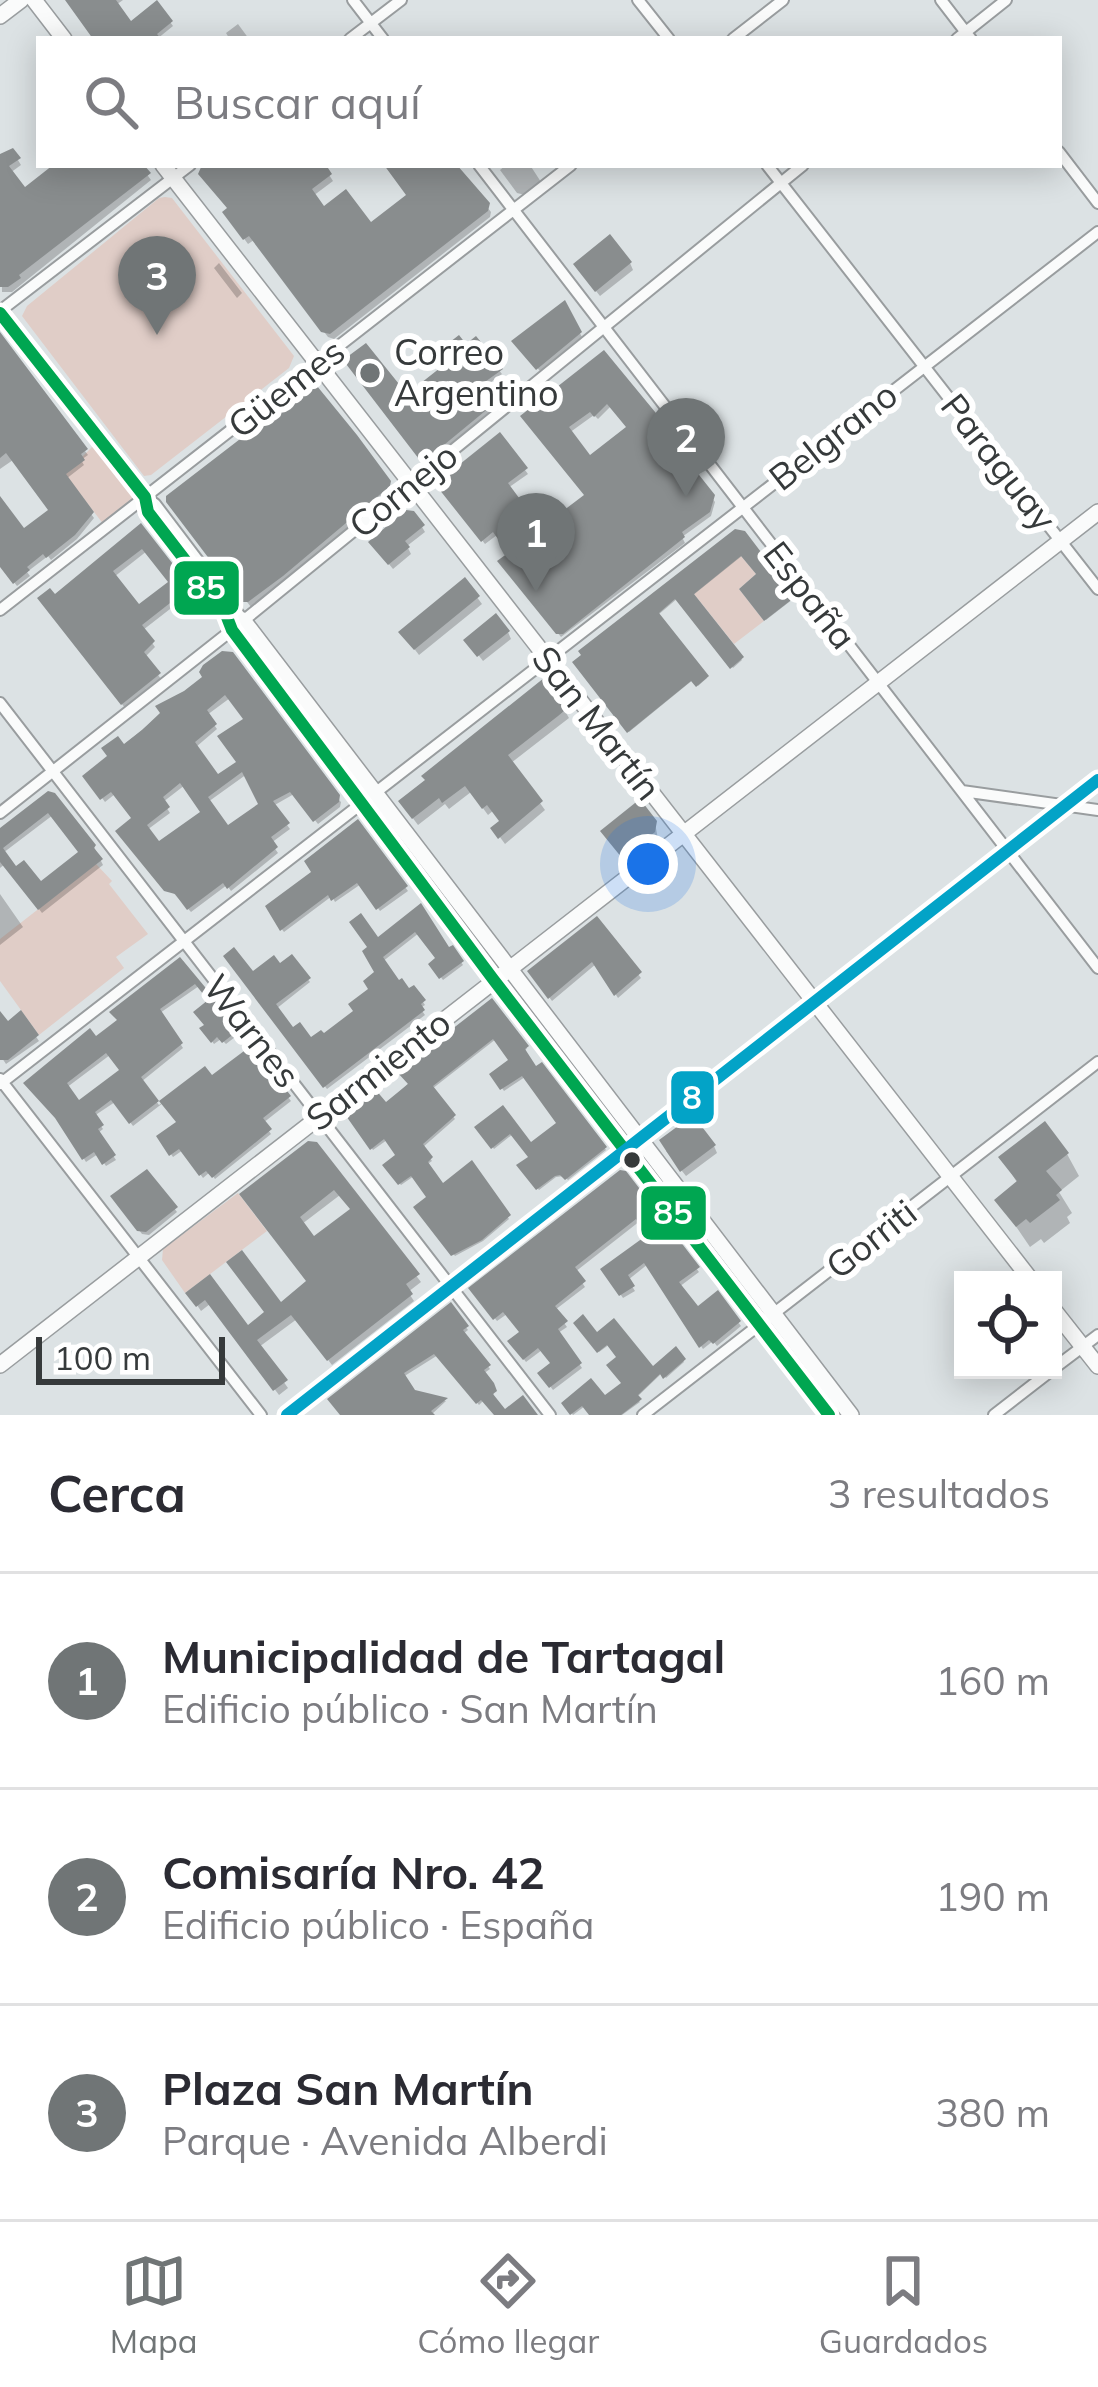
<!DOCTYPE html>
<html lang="es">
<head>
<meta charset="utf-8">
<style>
  :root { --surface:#fff; --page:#f2f2f3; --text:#2b2b33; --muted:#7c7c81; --line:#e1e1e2; --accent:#707576 }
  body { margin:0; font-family:Mulish,sans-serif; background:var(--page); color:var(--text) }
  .controls { position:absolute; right:36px; bottom:36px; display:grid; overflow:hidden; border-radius:0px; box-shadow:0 6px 30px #0003 }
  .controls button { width:108px; height:108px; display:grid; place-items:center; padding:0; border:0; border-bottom:3px solid var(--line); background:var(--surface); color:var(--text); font:60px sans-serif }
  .scale { position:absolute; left:36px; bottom:30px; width:189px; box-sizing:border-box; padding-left:12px; border:6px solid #363a3b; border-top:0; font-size:33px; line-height:42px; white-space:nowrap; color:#363a3b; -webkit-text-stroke:9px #fff; paint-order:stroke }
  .you { position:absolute; left:648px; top:864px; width:42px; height:42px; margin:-30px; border:9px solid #fff; border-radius:50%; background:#1a73e8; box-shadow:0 0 0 18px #1a73e833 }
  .badge { display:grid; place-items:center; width:78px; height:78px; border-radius:50%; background:var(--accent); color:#fff; font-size:39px; font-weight:700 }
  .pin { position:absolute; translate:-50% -99px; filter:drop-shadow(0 3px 6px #0008) }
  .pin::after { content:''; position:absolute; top:63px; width:42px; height:36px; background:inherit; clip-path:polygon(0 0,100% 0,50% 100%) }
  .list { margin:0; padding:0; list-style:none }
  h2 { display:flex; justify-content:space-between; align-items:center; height:156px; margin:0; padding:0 48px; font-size:51px }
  h2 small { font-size:39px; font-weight:400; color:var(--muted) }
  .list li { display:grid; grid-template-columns:78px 1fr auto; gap:36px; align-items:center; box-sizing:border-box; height:216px; padding:0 48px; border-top:3px solid var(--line) }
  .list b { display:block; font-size:45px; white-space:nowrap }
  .list p { margin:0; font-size:39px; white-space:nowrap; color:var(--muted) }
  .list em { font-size:39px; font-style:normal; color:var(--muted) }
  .icon { flex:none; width:66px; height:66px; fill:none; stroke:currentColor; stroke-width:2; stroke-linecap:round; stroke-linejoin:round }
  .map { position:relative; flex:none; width:1098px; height:1415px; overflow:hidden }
  .search { position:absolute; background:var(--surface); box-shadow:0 6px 30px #0003; left:36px; right:36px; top:36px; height:132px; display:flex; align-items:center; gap:30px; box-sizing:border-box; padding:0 42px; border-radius:0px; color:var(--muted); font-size:45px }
  .sheet { height:804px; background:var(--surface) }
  nav { display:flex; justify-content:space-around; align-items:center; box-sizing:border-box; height:168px; border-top:3px solid var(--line); background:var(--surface); font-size:33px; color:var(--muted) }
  nav a { display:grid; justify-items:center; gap:6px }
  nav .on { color:var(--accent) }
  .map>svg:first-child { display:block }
  .green { fill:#e0cdc7 }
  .shadow { fill:#0003; fill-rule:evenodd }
  .building { fill:#898d8e; fill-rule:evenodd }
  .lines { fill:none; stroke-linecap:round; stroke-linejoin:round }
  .street-casing { stroke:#999d9f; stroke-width:14 }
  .secondary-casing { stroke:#999d9f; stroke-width:18 }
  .street { stroke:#fafbfb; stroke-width:10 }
  .secondary { stroke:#fafbfb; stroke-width:15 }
  .bus-1-casing { stroke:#fff; stroke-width:21 }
  .bus-2-casing { stroke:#fff; stroke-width:21 }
  .bus-1 { stroke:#00a651; stroke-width:12 }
  .bus-2 { stroke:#03a3c7; stroke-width:12 }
  .poi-dot { fill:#707576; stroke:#fff; stroke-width:4.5 }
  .bus-dot { fill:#363a3b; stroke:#fff; stroke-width:4.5 }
  .labels { text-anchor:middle; stroke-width:12; stroke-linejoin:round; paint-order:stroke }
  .poi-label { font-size:36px; fill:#363a3b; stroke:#fff; text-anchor:start }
  .street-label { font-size:36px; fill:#363a3b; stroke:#fff }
  .line-badge { stroke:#fff; stroke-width:4.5 }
  .badge-label { font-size:33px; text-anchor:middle; font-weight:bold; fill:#fff }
</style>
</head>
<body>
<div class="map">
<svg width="1098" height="1415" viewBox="0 0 1098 1415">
  <rect width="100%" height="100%" fill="#dce2e4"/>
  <!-- green -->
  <path class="green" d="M165,197L172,198L294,356L289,368L151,475L144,476L22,316L27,306L159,198Z
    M95,444L135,498L104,525L65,474Z
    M741,556L756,574L739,589L764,621L734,644L694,594Z
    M96,864L112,881L109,884L148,934L116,957L124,968L39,1035L0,981V939Z
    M238,1193L267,1231L185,1293L162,1260L163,1249Z"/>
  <!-- shadow -->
  <path class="shadow" d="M68,0H123L116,5L131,25L157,4L173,26L157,39H96Z
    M238,24L249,39L229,38L226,33Z
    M13,152L21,165L10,173L25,191L57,165H140L151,180L12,292H2L0,162Z
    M205,165H327L324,167L333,181L313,196L324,210L370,226L410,196L386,165H453L491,212L490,217L334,339L328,337L254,240L248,244L229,218L230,210Z
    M506,165H530L541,182L525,195L517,193L500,170Z
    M219,263L242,293L237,298L214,268Z
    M630,263L633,270L600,296L580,271Z
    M564,304L582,337L540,371L517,345Z
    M0,338L88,455L81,460L84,465L66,479L94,518L77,539L51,560L48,556L27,572L30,576L17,586L0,564V501L24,533L52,511L13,460L0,469Z
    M475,340L502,374L475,394L489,412L426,464L347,361L406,398Z
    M603,354L686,454L688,458L684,461L715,502L711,516L682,537L685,543L561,637L503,566L512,554L497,535L485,544L441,488L499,436L528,474L508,488L525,511L551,524L587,496L526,421ZM611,406L630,428L589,460L569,433L594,415L598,419Z
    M389,483L392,492L251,607L173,508Z
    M141,527L194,597L187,603L183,599L143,630L155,647L145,657L161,679L125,708L44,603ZM147,551L171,583L138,608L114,577Z
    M422,527L425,532L407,546L411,554L393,569L375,547Z
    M743,534L793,599L766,620L743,589L760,575L743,555L692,596L742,660L733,668L678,598L658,615L707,678L698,686L694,679L629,732L576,664Z
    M465,581L482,604L419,655L406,638Z
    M508,632L511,639L483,661L470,644Z
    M202,672L341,802L340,807L318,824L294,794L273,806L290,829L271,843L278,853L231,891L227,885L191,912L121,836L134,819L115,794L105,802L86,776L205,678ZM230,698L246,720L240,764L217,778L196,747L217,729L207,715ZM247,774L262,805L227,829L208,802ZM185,785L203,813L158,845L147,830L170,813L163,802Z
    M565,711L569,718L511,763L545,810L505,844L494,829L502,822L494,810L488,815L471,792L449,809L445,804L418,825L406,809Z
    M48,795L94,847L103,865L42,913L5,864L0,868V831ZM53,815L82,853L40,886L15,870L3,853Z
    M357,823L408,891L380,911L361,884L335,902L332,896L284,932L272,917Z
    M655,823L658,839L627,863L607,838Z
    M0,894L23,927L0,945Z
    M421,908L449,952L452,949L463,965L443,980L431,964L438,959L419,933L382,962L409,993L414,989L425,1005L420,1008L425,1015L327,1089L228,960L252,975L279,967L291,958L310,982L276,1009L292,1032L310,1041L323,1037L357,1012L378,973L377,941Z
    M597,920L641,978L618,998L596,964L552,1001L531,972Z
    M183,961L239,1034L226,1044L221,1039L214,1044L203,1029L211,1002L199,986L160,1013L183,1048L141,1082L159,1105L204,1070L212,1080L252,1050L291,1101L263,1123L271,1134L215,1179L210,1172L203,1178L183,1150L173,1157L161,1140L179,1123L163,1103L133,1126L115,1102L94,1116L103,1129L98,1133L116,1160L106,1166L98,1154L86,1162L61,1122L29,1087L95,1040ZM110,1055L122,1071L79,1104L66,1088Z
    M492,1002L527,1048L524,1052L536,1070L541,1066L606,1150L568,1180L564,1176L556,1177L539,1190L520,1166L531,1157L513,1134L494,1149L478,1127L502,1109L531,1147L560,1124L525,1077L504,1091L493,1075L512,1061L496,1039L432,1089L455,1119L422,1148L432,1161L426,1165L442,1187L472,1165L509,1219L483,1241L455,1256L417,1207L429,1198L414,1176L401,1185L386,1166L399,1155L387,1140L373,1150L348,1114L385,1106Z
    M21,1015L39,1041L6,1064L0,1055V1016L7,1025Z
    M315,1145L421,1282L408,1292L414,1301L332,1365L297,1319L259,1347L288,1388L279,1395L210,1304L201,1311L189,1293L209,1278L247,1329L309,1283L247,1201ZM340,1195L353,1211L314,1240L302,1224Z
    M714,1146L717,1153L686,1176L666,1151Z
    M1067,1154L1079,1176L1059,1192L1072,1213L1067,1217L1070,1223L1044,1243L1041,1239L1030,1247L998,1200L1018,1184L1002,1158Z
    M147,1173L177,1212L149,1235L142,1234L114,1197Z
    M624,1174L699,1272L679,1287L698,1311L717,1295L741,1326L717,1346L713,1341L703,1349L648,1264L628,1280L635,1291L623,1298L604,1270L651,1236L640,1221L575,1272L585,1287L555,1310L567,1327L558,1333L582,1368L553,1390L541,1374L553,1364L542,1350L526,1362L511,1342L522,1333L507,1314L497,1321L472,1289Z
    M450,1306L468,1330L463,1334L490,1369L483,1374L494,1389L493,1398L505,1414L496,1415L484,1400L479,1405L438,1355L403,1377L413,1393L446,1401L431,1415H344Z
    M577,1323L653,1371L676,1350L684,1362L666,1378L662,1373L636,1398L640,1402L622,1415H592L585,1406L573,1415L565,1404L604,1399L624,1384L620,1358L610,1344L599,1352Z"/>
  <!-- building -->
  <path class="building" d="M65,0H116L131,21L157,0L173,21L157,34L161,39H93Z
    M13,148L21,158L9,166L25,187L53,165H144L151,173L19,275L21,278L8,287H0V154Z
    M202,165H326L332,174L312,189L324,206L346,189L371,222L406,195L384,165H457L490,203L488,211L330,334L321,332L249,236L243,240L222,212L227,208L198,174Z
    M610,234L632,262L595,292L573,264Z
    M565,300L582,332L536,370L511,341Z
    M0,332L88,449L81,454L85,460L66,474L94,512L75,535L46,558L43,554L27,567L30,570L13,584L0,567V496L24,528L48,510L6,453L0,458Z
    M459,335L466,344L476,336L503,369L475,389L490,407L422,463L343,360L366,343L407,394L459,353L450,342Z
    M604,350L688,452L684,456L715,495L710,512L682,532L685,537L563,634H556L497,561L508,553L493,532L481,542L435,484L500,432L528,468L508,483L525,506L535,499L551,520L584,495L520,416ZM607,404L626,427L590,455L569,427L590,412L594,417Z
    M310,385L317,386L357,435L391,481L390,486L283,576L248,602H242L166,502V496Z
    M406,510L414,511L425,525L405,541L410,547L388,565L368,542Z
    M141,523L194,591L182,600L179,596L142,625L155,641L144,652L161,673L121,705L37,598L50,588L55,594ZM142,549L168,582L139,604L113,571Z
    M735,529L745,531L795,597L764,621L739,589L756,574L741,556L694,594L744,657L730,669L675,599L659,613L709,676L696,687L691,681L627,733L572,662L581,655L578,651Z
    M465,577L480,596L414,650L398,632Z
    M496,613L510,631L477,657L463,640Z
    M222,651L233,652L340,795L339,802L313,822L290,792L273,801L290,823L271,837L278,847L227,889L223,883L187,910L175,894L164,891L115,831L131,818L111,792L100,800L82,776L107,756L101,748L118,736L124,744L142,730L160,713L155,706L184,691L202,677L199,672L203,665ZM225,695L243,719L217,736L236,762L218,774L195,742L217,724L207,710ZM242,772L258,804L228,825L208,797ZM180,783L200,812L159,841L147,825L170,807L163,797Z
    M544,678L567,709L508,755L543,801L498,839L490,828L499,821L487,805L482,809L465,786L442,803L439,798L412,819L398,801L425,780L421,776Z
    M48,791L55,793L96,845L94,848L103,859L38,910L0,862V828ZM48,813L78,852L41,881L24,860L16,866L3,848Z
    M640,799L657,821L655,832L622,858L600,831Z
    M358,819L408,886L376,910L357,883L331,901L328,895L280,931L265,906L311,872L304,861Z
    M421,903L449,947L453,945L464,961L439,979L428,964L435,958L415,932L383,957L399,980L402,978L409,988L414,985L426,1000L421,1004L425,1010L323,1088L223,956L234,947L253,971L274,955L280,963L292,954L311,978L276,1004L293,1027L300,1022L311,1037L321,1030L324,1033L353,1011L348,1004L368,989L363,981L374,972L362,951L367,947L349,922L361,913L378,937Z
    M597,916L642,972L614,996L592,962L548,999L527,971Z
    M180,957L240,1029L222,1043L217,1037L211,1043L199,1028L204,1025L193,1012L208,1000L195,984L160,1009L183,1043L141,1077L159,1101L129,1124L111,1100L95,1112L104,1125L98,1129L116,1155L102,1165L94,1152L82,1160L55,1118L23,1083L90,1028L96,1036L117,1020L109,1012ZM106,1053L119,1070L79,1100L67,1083Z
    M492,998L529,1046L525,1049L536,1066L542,1062L607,1147L565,1180L560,1175L555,1176L536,1190L516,1165L528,1157L510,1134L491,1149L474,1127L503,1105L531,1142L556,1123L522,1076L500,1090L489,1074L508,1060L493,1039L433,1086L456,1115L423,1144L433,1157L428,1162L443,1183L472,1160L511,1215L482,1240L451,1256L413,1207L426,1197L411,1176L398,1185L382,1165L395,1155L384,1139L370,1150L344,1113L375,1089L386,1102L408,1084L397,1072Z
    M21,1010L39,1035L8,1060H0V1011L8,1021Z
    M252,1045L291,1096L263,1118L272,1129L212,1178L206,1171L199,1176L179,1149L169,1156L156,1136L176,1122L159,1101L205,1066L212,1075Z
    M693,1115L716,1145L680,1172L659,1140Z
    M1045,1121L1069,1153L1046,1171L1062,1190L1056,1195L1060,1200L1030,1223L1026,1219L1016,1227L994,1200L1017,1181L998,1157Z
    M308,1141L317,1142L420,1274L406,1284L413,1294L327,1361L291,1315L257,1340L288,1380L273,1391L205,1300L196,1307L185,1293L210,1274L248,1325L264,1312L226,1262L242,1250L281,1302L306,1281L239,1194ZM334,1190L350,1209L314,1236L300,1217Z
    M147,1169L178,1207L146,1232L137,1231L110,1196Z
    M620,1170L626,1171L700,1267L679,1282L698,1306L718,1290L741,1321L713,1344L709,1340L699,1348L644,1263L628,1275L635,1286L619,1296L600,1269L647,1235L636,1219L575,1267L586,1281L555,1306L568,1321L558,1329L582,1363L549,1388L537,1373L550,1363L538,1348L523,1360L507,1341L519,1332L503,1312L493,1320L468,1288Z
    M451,1302L469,1326L463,1330L491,1365L484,1370L494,1383L497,1391L493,1394L505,1409L523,1395L538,1415H494L481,1400L476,1404L434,1354L404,1373L415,1390L448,1398L431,1411L435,1415H340L327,1399Z
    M583,1314L597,1332L614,1318L653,1366L676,1346L686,1359L663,1379L660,1374L638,1395L642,1399L621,1415H589L582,1406L570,1415L561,1403L591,1378L605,1395L621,1383L606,1365L616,1357L607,1345L597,1353L573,1323Z"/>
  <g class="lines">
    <defs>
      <path id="street" d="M353,0L383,39
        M638,0L669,39
        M941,0L971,39
        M350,39L401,0
        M733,39L783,0
        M957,39L1006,0
        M1059,152L1098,203
        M479,165L1098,968
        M767,165L1098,589
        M0,311L190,165
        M145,497L155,504L243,620
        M0,610L571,165
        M0,703L550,1415
        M962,791L1098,810
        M0,813L232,630L803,165
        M0,1079L261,1415
        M0,1084L1098,232
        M1053,1369L1098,1335
        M643,1415L1098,1062
        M994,1415L1052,1370"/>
      <path id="secondary" d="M34,0L64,39
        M0,16L21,0
        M163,165L1031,1280
        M0,313L145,497L148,512L225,612L232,630L493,979L829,1415
        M243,620L851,1415
        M1053,1309L1098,1366
        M0,1365L1098,512
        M287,1415L1098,780"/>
    </defs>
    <!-- street casing -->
    <use href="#street" class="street-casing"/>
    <!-- secondary casing -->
    <use href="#secondary" class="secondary-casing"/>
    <!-- street -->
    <use href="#street" class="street"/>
    <!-- secondary -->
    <use href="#secondary" class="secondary"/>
    <defs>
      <path id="bus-1" d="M0,313L145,497L148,512L225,612L232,630L493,979L829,1415"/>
      <path id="bus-2" d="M287,1415L1098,780"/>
    </defs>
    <!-- bus-1 casing -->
    <use href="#bus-1" class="bus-1-casing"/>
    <!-- bus-2 casing -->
    <use href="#bus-2" class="bus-2-casing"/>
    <!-- bus-1 -->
    <use href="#bus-1" class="bus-1"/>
    <!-- bus-2 -->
    <use href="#bus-2" class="bus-2"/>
  </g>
  <!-- markers -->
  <circle class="poi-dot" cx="370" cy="373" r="12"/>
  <circle class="bus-dot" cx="632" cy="1160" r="10"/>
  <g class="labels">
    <!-- poi labels -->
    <g class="poi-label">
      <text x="394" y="365">Correo<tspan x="394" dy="41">Argentino</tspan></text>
    </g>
    <!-- street labels -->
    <g class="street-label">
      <text transform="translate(286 388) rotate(-38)" y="13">Güemes</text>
      <text transform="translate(833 436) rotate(-38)" y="13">Belgrano</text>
      <text transform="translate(999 462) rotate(52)" y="13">Paraguay</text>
      <text transform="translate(403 490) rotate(-39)" y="13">Cornejo</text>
      <text transform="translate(810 595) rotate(52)" y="13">España</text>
      <text transform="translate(597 723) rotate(52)" y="13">San Martín</text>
      <text transform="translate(252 1031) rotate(52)" y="13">Warnes</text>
      <text transform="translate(378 1070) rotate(-38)" y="13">Sarmiento</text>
      <text transform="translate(871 1239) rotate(-38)" y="13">Gorriti</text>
    </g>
  </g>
  <g class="line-badge">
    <rect x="172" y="559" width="69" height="58" rx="12" fill="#00a651"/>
    <rect x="669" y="1069" width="47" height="57" rx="12" fill="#03a3c7"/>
    <rect x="639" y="1184" width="69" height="58" rx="12" fill="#00a651"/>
  </g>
  <g class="badge-label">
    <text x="206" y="599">85</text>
    <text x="692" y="1109">8</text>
    <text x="673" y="1224">85</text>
  </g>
</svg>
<div class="controls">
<button><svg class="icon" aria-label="locate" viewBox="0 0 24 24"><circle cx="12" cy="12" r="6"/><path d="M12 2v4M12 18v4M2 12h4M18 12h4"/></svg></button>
</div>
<div class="scale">100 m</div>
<div class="you"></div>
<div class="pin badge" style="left:536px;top:592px">1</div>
<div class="pin badge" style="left:686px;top:497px">2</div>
<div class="pin badge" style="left:157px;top:335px">3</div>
<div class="search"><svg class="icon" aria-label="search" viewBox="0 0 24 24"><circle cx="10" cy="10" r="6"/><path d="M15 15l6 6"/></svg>Buscar aquí</div>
</div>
<section class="sheet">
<h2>Cerca<small>3 resultados</small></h2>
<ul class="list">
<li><span class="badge">1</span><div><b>Municipalidad de Tartagal</b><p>Edificio público · San Martín</p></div><em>160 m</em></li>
<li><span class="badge">2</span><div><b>Comisaría Nro. 42</b><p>Edificio público · España</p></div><em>190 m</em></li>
<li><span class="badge">3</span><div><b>Plaza San Martín</b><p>Parque · Avenida Alberdi</p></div><em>380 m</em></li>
</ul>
</section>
<nav>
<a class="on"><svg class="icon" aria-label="map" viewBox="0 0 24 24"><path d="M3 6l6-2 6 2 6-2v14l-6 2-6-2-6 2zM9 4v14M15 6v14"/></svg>Mapa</a>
<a><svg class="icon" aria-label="directions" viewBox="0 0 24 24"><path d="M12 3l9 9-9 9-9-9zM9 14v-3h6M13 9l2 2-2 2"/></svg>Cómo llegar</a>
<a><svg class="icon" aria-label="saved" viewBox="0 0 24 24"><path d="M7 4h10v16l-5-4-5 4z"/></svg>Guardados</a>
</nav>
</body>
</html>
